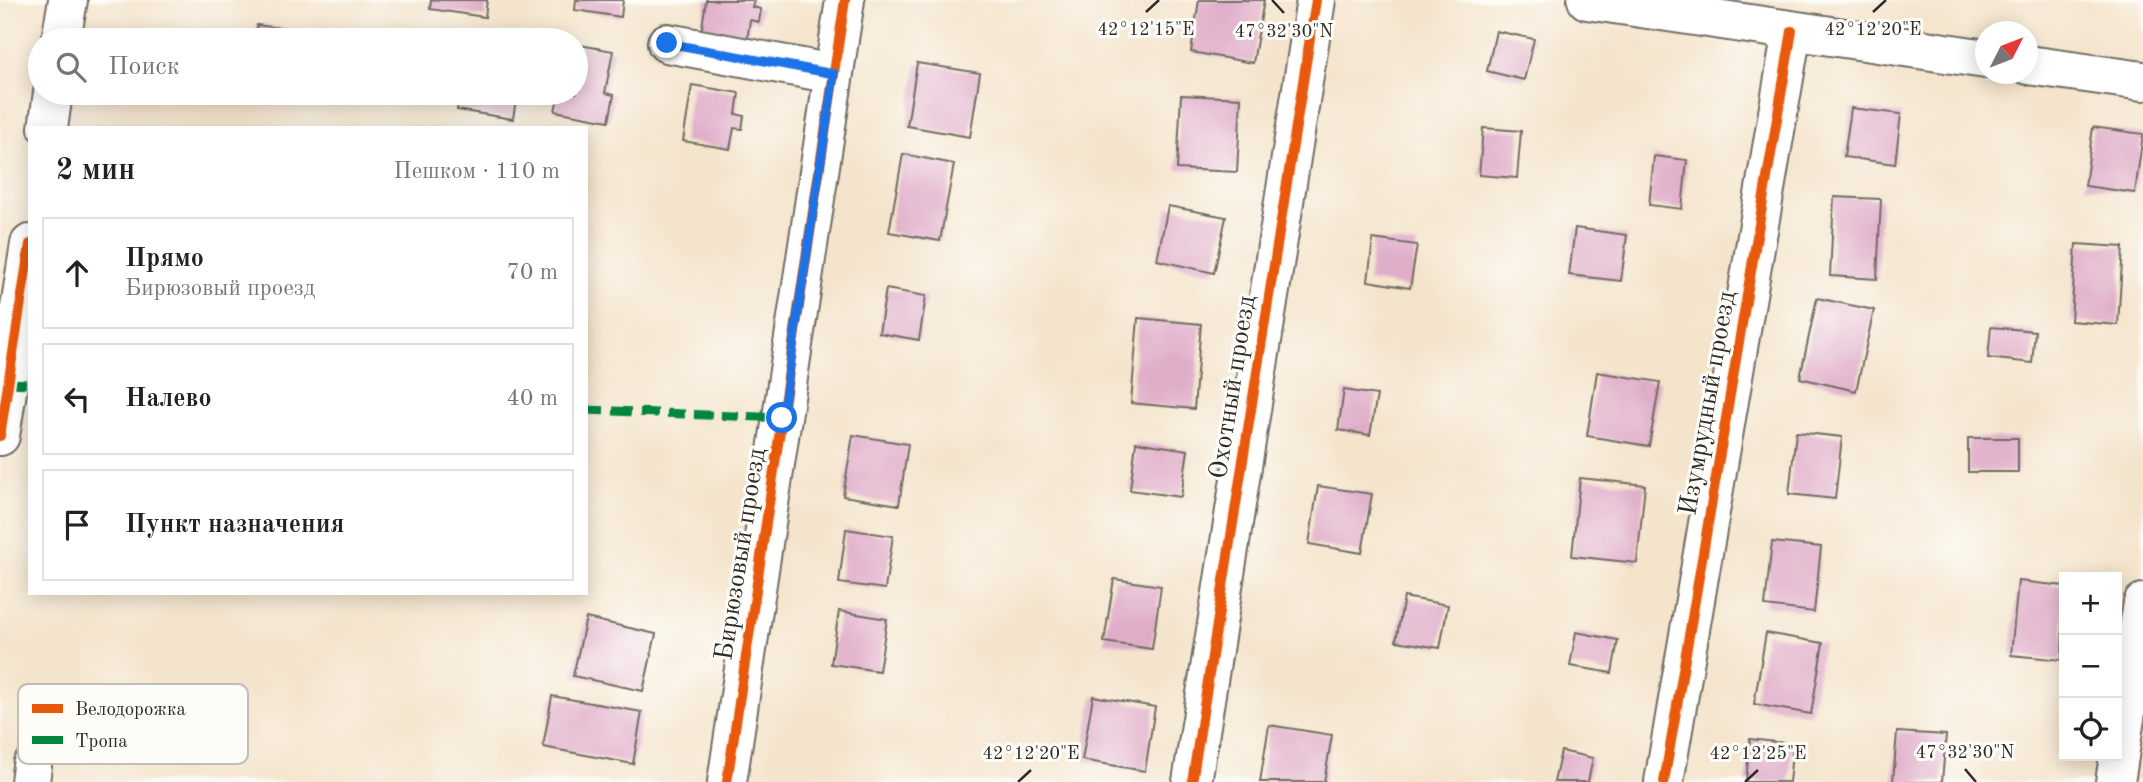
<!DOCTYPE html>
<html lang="ru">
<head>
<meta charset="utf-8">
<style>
  :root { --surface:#fff; --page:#f2f2f2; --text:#222; --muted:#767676; --line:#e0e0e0 }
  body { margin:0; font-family:"Old Standard TT",serif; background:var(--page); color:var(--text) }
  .controls { position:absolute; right:21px; bottom:21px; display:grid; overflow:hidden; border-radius:0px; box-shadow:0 4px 18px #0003 }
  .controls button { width:63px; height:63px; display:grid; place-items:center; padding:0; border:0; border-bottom:2px solid var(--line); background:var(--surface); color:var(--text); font:35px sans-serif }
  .compass { position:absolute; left:1975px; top:21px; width:63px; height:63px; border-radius:50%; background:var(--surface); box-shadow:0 4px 18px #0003; rotate:48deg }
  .stop { position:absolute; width:21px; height:21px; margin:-16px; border:5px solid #1a73e8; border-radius:50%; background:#fff }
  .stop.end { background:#1a73e8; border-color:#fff; box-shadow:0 2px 7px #0008 }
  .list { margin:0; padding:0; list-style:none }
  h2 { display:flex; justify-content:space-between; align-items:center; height:91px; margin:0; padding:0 28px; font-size:30px }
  h2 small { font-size:23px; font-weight:400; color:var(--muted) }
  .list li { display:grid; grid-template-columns:46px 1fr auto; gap:21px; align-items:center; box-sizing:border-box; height:112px; margin:0 14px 14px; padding:0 14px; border:2px solid var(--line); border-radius:0px }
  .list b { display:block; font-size:26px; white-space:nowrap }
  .list p { margin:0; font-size:23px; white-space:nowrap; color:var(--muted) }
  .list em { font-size:23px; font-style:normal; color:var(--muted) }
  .icon { flex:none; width:38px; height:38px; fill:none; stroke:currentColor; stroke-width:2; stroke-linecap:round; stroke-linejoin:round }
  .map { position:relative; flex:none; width:2143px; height:782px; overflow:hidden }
  .search { position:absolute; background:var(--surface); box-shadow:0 4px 18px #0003; left:28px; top:28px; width:560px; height:77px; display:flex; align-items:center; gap:18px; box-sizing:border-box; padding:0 24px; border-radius:38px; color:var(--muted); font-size:26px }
  .panel { position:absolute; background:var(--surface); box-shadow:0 4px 18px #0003; left:28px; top:126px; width:560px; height:469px; border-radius:0px }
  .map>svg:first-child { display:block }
  .building { fill:#e0adc9 }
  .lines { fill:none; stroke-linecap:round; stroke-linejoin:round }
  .minor-casing { stroke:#716c63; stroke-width:42 }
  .minor { stroke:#fff; stroke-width:38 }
  .quiet { stroke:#00873e; stroke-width:9; stroke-dasharray:18 9; stroke-linecap:butt }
  .cycleway-casing { stroke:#fdfcf7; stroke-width:15 }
  .cycleway { stroke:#e8590c; stroke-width:10 }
  .route { stroke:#1a73e8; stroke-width:9 }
  .ticks { fill:none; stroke:#2b2b2b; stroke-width:2.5 }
  .labels { text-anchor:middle; stroke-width:6; stroke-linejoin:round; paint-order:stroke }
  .street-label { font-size:26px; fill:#2b2b2b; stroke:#fdfcf7 }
  .key { fill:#fdfcf7; stroke:#bebdba; stroke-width:2 }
  .key-label { font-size:19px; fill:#2b2b2b }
  .ticks-label { font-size:18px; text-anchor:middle; fill:#2b2b2b; stroke:#fdfcf7; stroke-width:6; stroke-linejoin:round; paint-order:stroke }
</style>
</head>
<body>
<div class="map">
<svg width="2143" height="782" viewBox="0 0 2143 782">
  <rect width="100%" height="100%" fill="#fdfcf7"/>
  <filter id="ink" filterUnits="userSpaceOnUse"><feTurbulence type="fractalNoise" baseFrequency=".0143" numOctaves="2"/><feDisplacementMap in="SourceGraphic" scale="14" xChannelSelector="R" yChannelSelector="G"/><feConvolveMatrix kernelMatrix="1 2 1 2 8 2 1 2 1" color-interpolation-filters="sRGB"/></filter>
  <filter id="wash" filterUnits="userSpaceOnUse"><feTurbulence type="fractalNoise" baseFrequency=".00686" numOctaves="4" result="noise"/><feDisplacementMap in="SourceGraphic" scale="28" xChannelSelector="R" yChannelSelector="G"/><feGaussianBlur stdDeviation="1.57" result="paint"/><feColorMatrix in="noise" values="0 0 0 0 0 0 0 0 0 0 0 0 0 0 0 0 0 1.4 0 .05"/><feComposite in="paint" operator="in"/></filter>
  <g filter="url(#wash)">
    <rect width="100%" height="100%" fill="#f4e4cc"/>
    <g id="blocks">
      <!-- building -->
      <path class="building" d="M431,0H487L485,17L430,9Z
        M576,0H623L621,17L575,10Z
        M706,0H754L752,7L761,9L759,22L750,20L747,41L701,34Z
        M1199,0H1264L1253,63L1191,52Z
        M257,25L303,31L302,40H255Z
        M1496,31L1534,39L1524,80L1487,71Z
        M580,45L613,51L605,93L614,95L609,121L555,111L559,93H576V66Z
        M917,63L980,73L970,137L907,126Z
        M692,85L739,93L736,114L744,116L742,129L734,128L730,149L683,141Z
        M347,93H388L386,100Z
        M460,93H517L513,119L457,110Z
        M1181,95L1241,98L1237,172L1177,169Z
        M1851,108L1901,114L1895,164L1844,157Z
        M2093,127L2143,134L2135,193L2085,186Z
        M1483,128L1521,131L1517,178L1479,175Z
        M903,154L954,164L940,241L889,232Z
        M1654,156L1687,160L1682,209L1649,205Z
        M1834,197L1881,199L1877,279L1830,276Z
        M1168,206L1226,217L1214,273L1157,260Z
        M1575,228L1627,235L1621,281L1569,275Z
        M1373,239L1417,245L1410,288L1368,281Z
        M2076,244L2123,247L2118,325L2071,321Z
        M886,289L926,296L919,340L879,333Z
        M1817,298L1874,310L1856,391L1800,378Z
        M1138,318L1201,324L1194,409L1131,403Z
        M1991,327L2035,331L2032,363L1988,358Z
        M1597,372L1660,382L1649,446L1587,436Z
        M1344,390L1377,395L1370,435L1338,430Z
        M1796,432L1842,437L1835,499L1789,494Z
        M853,435L908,444L899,505L843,496Z
        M1968,438H2018V472H1968Z
        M1136,442L1188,450L1181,497L1130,490Z
        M1580,478L1645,485L1637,563L1572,556Z
        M1318,486L1372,494L1362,553L1309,544Z
        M846,529L893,536L885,589L839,583Z
        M1772,542L1821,547L1814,612L1765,606Z
        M1114,579L1161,586L1152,649L1104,642Z
        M2018,581L2064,586L2062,660L2011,655Z
        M1404,597L1448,605L1440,648L1396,641Z
        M839,611L887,619L879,671L831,664Z
        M586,618L656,634L643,691L573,676Z
        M1576,632L1618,640L1612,673L1570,666Z
        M1766,633L1823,643L1811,714L1754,704Z
        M552,696L642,712L633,764L543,747Z
        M1093,696L1155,707L1145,771L1082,760Z
        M1269,725L1332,735L1324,782H1260Z
        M1897,732L1946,735L1942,782H1893Z
        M1750,739L1793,744L1789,782H1746Z
        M1561,751L1593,758L1588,782H1554Z"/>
    </g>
  </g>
  <g filter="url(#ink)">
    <use href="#blocks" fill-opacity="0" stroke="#716c63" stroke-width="2"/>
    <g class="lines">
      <defs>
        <path id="minor" d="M1587,0L1986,59
          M61,40L68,0
          M667,43L834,74
          M2028,65L2143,81
          M48,128L53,93
          M0,436L30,244
          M30,782L32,766
          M727,782L845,0
          M1192,782L1316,0
          M1664,782L1792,31
          M2115,782L2143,603"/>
      </defs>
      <!-- minor casing -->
      <use href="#minor" class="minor-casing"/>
      <!-- minor -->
      <use href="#minor" class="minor"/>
      <!-- quiet -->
      <path class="quiet" d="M8,383L30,384
        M586,410L782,418"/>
      <defs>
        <path id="cycleway" d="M0,436L30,244
          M727,782L845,0
          M1192,782L1316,0
          M1664,782L1792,31"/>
      </defs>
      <!-- cycleway casing -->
      <use href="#cycleway" class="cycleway-casing"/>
      <!-- cycleway -->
      <use href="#cycleway" class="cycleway"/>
    </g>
  </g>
  <g class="lines" filter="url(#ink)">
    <!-- route -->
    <path class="route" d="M667,43L834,74L782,418"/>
  </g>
  <!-- ticks -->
  <path class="ticks" d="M1272,0L1284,13M1146,12L1159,0M1873,12L1886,0M1965,769L1976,782M1018,782L1031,770M1745,782L1758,770"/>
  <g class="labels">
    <!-- street labels -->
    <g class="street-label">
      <text transform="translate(1231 387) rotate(-81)" y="9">Охотный проезд</text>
      <text transform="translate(1706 403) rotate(-80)" y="9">Изумрудный проезд</text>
      <text transform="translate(739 554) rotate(-81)" y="9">Бирюзовый проезд</text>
    </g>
  </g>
  <!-- legend -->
  <rect x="18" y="684" width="230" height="80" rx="10" class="key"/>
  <rect x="32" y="704" width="31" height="9" fill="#e8590c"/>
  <rect x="32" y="736" width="31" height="8" fill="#00873e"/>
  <g class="key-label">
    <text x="75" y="715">Велодорожка</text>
    <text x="75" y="747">Тропа</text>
  </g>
  <g class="ticks-label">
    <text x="1146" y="35">42°12'15"E</text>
    <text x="1873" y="35">42°12'20"E</text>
    <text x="1284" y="37">47°32'30"N</text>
    <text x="1965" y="758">47°32'30"N</text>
    <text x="1031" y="759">42°12'20"E</text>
    <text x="1758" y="759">42°12'25"E</text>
  </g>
</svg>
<div class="controls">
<button>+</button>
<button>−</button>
<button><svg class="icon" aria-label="locate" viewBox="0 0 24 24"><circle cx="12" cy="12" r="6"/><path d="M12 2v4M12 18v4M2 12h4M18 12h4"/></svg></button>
</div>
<svg class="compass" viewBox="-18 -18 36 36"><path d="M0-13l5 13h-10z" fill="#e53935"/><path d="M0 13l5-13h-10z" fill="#767676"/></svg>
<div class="stop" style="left:782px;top:418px"></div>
<div class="stop end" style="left:667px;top:43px"></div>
<div class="search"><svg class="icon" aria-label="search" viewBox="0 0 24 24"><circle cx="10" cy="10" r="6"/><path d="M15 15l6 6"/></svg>Поиск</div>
<section class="panel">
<h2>2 мин<small>Пешком · 110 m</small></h2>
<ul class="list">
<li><svg class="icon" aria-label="ahead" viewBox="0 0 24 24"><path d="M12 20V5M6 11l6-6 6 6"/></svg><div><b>Прямо</b><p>Бирюзовый проезд</p></div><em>70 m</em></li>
<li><svg class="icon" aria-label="left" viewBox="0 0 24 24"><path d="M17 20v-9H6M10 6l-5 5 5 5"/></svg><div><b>Налево</b></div><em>40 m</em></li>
<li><svg class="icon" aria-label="arrive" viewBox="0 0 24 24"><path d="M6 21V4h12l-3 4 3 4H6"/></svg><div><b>Пункт назначения</b></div></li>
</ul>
</section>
</div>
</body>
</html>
